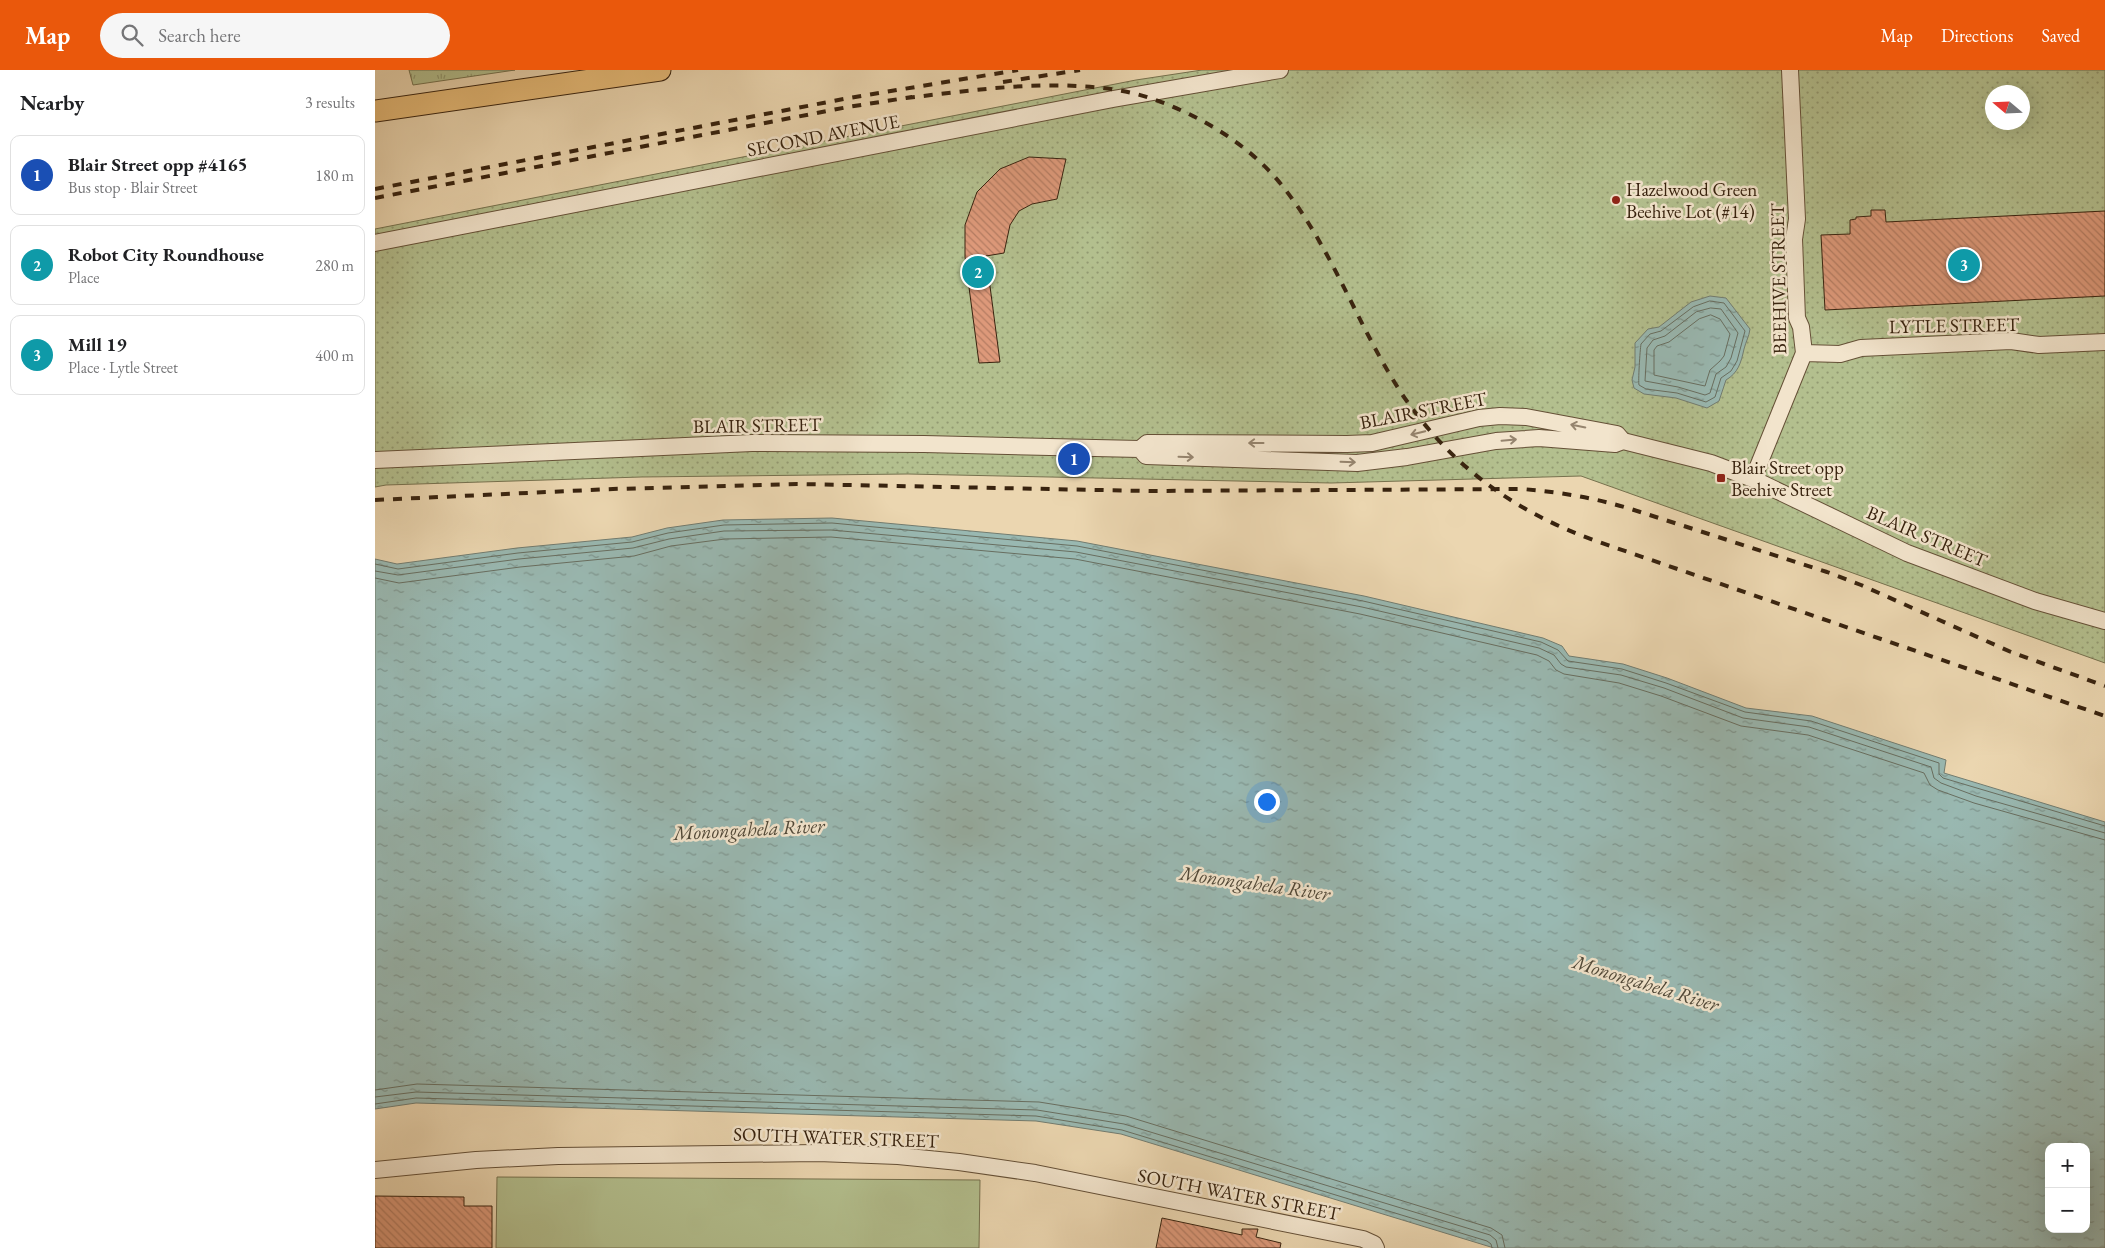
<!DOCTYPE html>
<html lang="en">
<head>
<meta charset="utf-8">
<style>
  :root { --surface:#fff; --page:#f6f6f6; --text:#202124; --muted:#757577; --line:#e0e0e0; --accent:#ea580c }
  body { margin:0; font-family:"EB Garamond",serif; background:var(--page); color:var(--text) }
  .controls { position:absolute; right:15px; bottom:15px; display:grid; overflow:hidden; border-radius:10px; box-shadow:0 5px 20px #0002 }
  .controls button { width:45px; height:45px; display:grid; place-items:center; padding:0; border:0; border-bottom:1px solid var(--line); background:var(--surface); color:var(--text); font:25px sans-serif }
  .compass { position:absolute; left:1610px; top:15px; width:45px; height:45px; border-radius:50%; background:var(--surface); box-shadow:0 5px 20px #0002; rotate:289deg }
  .you { position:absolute; left:891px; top:731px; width:18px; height:18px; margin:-12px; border:4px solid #fff; border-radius:50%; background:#1a73e8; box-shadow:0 0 0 8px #1a73e833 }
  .badge { display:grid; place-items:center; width:32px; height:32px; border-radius:50%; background:var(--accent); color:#fff; font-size:16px; font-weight:700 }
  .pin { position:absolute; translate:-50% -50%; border:2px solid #fff; box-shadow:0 1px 5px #0006 }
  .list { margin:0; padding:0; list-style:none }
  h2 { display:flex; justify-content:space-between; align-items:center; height:65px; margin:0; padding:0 20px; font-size:21px }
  h2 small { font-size:16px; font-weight:400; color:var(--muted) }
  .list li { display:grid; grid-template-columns:32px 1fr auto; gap:15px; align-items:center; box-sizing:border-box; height:80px; margin:0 10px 10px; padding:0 10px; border:1px solid var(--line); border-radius:10px }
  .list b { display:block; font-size:19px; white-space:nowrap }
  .list p { margin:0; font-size:16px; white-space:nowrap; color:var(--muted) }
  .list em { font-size:16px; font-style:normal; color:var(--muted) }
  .icon { flex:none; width:28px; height:28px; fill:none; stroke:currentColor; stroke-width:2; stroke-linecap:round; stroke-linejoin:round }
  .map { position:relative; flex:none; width:1730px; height:1178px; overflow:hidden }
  header { display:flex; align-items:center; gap:30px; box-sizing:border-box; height:70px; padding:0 25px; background:var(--accent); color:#fff }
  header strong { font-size:24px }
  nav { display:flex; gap:28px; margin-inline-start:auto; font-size:18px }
  .search { width:350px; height:45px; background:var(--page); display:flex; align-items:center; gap:12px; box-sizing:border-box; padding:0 18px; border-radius:28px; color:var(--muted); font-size:19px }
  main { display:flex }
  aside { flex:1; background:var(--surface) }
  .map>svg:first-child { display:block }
  .grass { fill:url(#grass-dots); stroke:#76714e; fill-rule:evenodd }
  .park { fill:url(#park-tufts); stroke:#76714e }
  .pitch { fill:#b3bf8e; stroke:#76714e }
  .water { fill:url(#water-ripples); stroke:#727c70; fill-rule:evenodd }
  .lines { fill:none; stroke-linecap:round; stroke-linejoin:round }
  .shore { stroke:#686e60; stroke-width:1 }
  .building { fill:url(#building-back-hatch); stroke:#38230f }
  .minor-casing { stroke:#655037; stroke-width:18 }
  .major-casing { stroke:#38230f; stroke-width:23 }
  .minor { stroke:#f2e4cc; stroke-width:16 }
  .major { stroke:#e6bb78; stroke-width:21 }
  .rail { stroke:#38230f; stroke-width:4; stroke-dasharray:9 9; stroke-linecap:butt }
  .oneway { stroke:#95846e }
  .poi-dot { fill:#8f2418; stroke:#f2e4cc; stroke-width:2 }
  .labels { text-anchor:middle; stroke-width:5; stroke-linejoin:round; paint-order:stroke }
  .street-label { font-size:19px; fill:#38230f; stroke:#f2e4cc }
  .poi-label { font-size:19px; fill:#38230f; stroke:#f2e4cc; text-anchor:start }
  .water-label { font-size:20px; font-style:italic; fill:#504838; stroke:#f2e4cc }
</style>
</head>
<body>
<header>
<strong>Map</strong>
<div class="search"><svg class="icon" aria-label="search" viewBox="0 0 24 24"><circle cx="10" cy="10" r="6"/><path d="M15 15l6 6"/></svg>Search here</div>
<nav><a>Map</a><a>Directions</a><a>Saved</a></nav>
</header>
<main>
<aside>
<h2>Nearby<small>3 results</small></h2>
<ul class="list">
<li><span class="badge" style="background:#1a4fb4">1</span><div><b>Blair Street opp #4165</b><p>Bus stop · Blair Street</p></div><em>180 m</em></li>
<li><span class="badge" style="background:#0f9aa8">2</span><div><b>Robot City Roundhouse</b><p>Place</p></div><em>280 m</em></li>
<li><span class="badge" style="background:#0f9aa8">3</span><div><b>Mill 19</b><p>Place · Lytle Street</p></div><em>400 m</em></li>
</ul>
</aside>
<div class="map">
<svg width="1730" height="1178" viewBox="0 0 1730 1178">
  <defs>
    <pattern id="grass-dots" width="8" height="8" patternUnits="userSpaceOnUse" patternTransform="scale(1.25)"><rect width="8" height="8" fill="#b3bf8e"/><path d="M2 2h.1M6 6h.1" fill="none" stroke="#939b72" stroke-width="1.8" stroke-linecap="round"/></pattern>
    <pattern id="park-tufts" width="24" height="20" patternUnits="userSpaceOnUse" patternTransform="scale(1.25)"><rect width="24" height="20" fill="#b3bf8e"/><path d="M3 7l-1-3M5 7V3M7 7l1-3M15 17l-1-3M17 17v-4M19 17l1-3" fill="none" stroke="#939b72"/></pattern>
    <pattern id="water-ripples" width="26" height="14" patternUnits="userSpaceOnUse" patternTransform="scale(1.25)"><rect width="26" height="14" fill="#99b8b1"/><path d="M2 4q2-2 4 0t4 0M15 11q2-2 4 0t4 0" fill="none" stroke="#7e958e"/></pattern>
    <pattern id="building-back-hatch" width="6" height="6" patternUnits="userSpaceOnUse" patternTransform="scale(1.25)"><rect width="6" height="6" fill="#dd997a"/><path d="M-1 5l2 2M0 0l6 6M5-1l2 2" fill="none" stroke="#b47c62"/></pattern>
  </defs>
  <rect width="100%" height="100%" fill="#ebd6b0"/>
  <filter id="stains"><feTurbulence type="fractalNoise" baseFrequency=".004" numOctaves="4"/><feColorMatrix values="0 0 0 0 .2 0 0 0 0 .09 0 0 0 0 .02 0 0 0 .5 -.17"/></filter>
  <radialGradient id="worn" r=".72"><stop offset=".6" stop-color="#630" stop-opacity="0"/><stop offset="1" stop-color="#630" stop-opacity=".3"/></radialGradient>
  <!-- grass -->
  <path class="grass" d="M827,0H1730V593L1206,406L956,413L533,404L266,407L11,415L0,417V159L761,10ZM1618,22H1648V52H1618Z"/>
  <!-- park -->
  <path class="park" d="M34,0H140L38,15Z"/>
  <!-- pitch -->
  <path class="pitch" d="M122,1107L605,1110L604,1178H121Z"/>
  <!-- water -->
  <path class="water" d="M1335,226L1351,228L1375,259C1374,267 1371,271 1369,279C1366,293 1363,303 1351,310L1344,331L1332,338L1301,328L1269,324L1259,318L1257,310L1260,297V273L1273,259L1284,257L1316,232Z
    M457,448L702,471L989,526L1168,568L1187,576L1194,586L1248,594L1292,608L1371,638L1437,646L1571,690L1569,703L1730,752V1178H1119L746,1064L661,1051L41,1033L0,1039V489L22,494L142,478L257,467L292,458L348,450ZM1674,1077H1711V1159H1674Z"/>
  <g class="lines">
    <!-- shore -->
    <path class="shore" d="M1335,231L1349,233L1370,261L1362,291L1356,301L1346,308L1340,327L1331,332L1302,323L1271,319L1264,315C1263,312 1265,280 1266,274L1275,264L1286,261L1318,237Z
      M1336,238L1346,239L1363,263L1356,288L1351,297L1341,304L1335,323L1330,325L1303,317L1270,311L1272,278L1278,270L1290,266L1321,242Z
      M1336,245L1345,249L1355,264L1349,286L1345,291L1335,300L1330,316L1279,305V280L1282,276L1294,272L1324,249Z
      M0,494L23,499L143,483L257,472L293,463L349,455L457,453L702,476L988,531L1166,572L1183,580L1193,591L1247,599L1291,613L1370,642L1436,651L1564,693V704L1568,708L1730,756
      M0,501L23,505L144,489L258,478L294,469L349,461L456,460L701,482L987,537L1164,578L1179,585L1186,594L1191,597L1246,605L1289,618L1368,648L1434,657L1556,697L1559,708L1566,713L1601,726L1730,763
      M0,508L24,513L145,497L259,486L296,476L350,469L456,467L700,489L985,544L1162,585L1174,591L1181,600L1189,604L1244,613L1286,626L1366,656L1433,665L1549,703L1555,715L1563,720L1599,733L1730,770
      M0,1020L42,1014L664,1032L751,1046L1116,1158L1127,1165L1130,1178
      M0,1027L41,1022L662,1040L749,1054L1115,1165L1121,1170L1123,1178
      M0,1034L41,1028L661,1046L747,1060L1112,1171L1116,1174L1117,1178"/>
  </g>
  <!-- building -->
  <path class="building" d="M654,87L691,89L682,129L657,134L644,141L635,155L629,183L611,186L625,292L604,293L590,187V155L602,122L625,99Z
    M1496,140H1510L1511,152L1730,141V226L1450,240L1446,165L1475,164V150L1481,149V147L1496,146Z
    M0,1126L89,1127V1136H117V1178H0Z
    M787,1148L867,1165V1159H883L881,1167L906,1173L905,1178H781Z"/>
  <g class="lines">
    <defs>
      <path id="minor" d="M0,173L738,29L905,0
        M1429,283L1465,284L1486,278L1636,271L1664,275L1730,272
        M765,379L771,386L982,393L1032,387L1121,371L1164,368L1240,374L1248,371
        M0,390L377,373L549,374L765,379L772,373L972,374L997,373L1104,348L1125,346L1151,347L1242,364L1248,371L1336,393L1378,409L1532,483L1660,531L1730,551
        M1378,409L1429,283L1426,257L1422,248L1419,169L1422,149L1415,0
        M0,1100L101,1090L183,1086L443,1083L523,1086L584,1092L660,1103L988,1169L999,1174L1001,1178"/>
      <path id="major" d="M0,41L285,0"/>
    </defs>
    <!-- minor casing -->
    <use href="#minor" class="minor-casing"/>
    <!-- major casing -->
    <use href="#major" class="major-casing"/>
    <!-- minor -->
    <use href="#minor" class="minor"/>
    <!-- major -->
    <use href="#major" class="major"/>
    <!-- rail -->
    <path class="rail" d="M628,12L705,0
      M531,28C600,20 673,9 742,20C768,24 794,34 818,46C852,63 885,87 909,118C957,179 983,256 1025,321C1074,395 1138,441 1221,471L1730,646
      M0,119L474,28L643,0
      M0,128L473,37L537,27
      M0,430L238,419L422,414L774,421L1147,419C1185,422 1220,428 1256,439L1452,502L1486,515L1636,582L1730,616"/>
  </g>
  <!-- one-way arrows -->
  <defs><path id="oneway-shaft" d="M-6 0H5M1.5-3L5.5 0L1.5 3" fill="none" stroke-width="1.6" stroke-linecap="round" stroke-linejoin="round" transform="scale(1.25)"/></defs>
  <g class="oneway">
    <use href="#oneway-shaft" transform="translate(1203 356) rotate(-169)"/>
    <use href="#oneway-shaft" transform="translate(1043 363) rotate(166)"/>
    <use href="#oneway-shaft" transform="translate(1134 370) rotate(-5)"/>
    <use href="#oneway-shaft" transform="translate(881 373) rotate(-180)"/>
    <use href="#oneway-shaft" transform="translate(811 387) rotate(2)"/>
    <use href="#oneway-shaft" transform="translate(973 392) rotate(2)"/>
  </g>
  <!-- markers -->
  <g class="poi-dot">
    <circle cx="1241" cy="130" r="5"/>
    <rect x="1341" y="403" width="10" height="10" rx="2.5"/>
  </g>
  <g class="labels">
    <!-- street labels -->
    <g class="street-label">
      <text transform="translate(448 65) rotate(-11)" y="7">SECOND AVENUE</text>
      <text transform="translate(1403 209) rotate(-91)" y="7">BEEHIVE STREET</text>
      <text transform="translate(1579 255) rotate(-1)" y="7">LYTLE STREET</text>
      <text transform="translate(1048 340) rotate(-11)" y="7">BLAIR STREET</text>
      <text transform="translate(382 355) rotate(-1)" y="7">BLAIR STREET</text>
      <text transform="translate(1552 466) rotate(23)" y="7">BLAIR STREET</text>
      <text transform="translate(461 1067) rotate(2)" y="7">SOUTH WATER STREET</text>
      <text transform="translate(864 1124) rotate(11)" y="7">SOUTH WATER STREET</text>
    </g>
    <!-- poi labels -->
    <g class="poi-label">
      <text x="1251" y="126">Hazelwood Green<tspan x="1251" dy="22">Beehive Lot (#14)</tspan></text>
      <text x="1356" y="404">Blair Street opp<tspan x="1356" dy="22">Beehive Street</tspan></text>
    </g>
    <!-- water labels -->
    <g class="water-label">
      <text transform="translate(374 759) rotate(-3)" y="7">Monongahela River</text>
      <text transform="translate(880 813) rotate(8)" y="7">Monongahela River</text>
      <text transform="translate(1271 913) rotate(17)" y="7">Monongahela River</text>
    </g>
  </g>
  <rect width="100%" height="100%" filter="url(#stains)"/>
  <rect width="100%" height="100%" fill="url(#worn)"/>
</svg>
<div class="controls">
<button>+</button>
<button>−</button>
</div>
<svg class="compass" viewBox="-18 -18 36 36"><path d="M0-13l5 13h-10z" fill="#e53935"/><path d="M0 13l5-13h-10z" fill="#757577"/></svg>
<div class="you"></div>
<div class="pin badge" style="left:699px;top:389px;background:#1a4fb4">1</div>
<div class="pin badge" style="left:603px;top:202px;background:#0f9aa8">2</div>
<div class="pin badge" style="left:1589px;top:195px;background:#0f9aa8">3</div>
</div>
</main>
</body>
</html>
